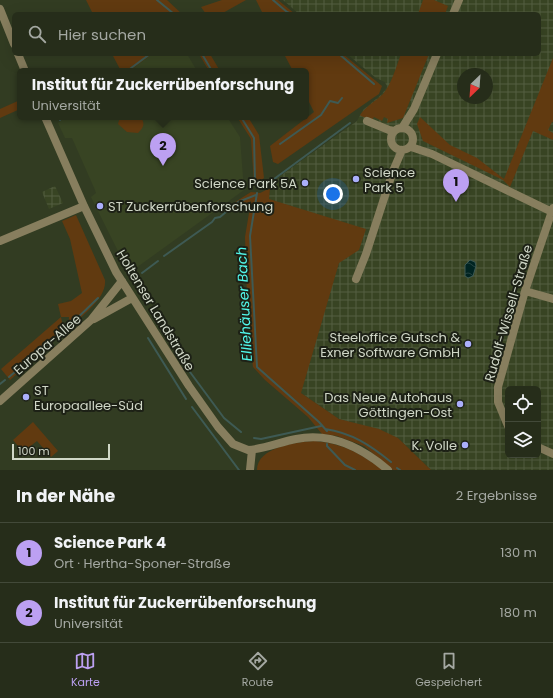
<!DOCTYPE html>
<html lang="de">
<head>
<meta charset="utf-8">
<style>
  :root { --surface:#262d1a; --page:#2e3523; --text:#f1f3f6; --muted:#a4a8a2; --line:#424939; --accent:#bca0f2 }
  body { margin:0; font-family:Poppins,sans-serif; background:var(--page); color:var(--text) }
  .controls { position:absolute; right:12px; bottom:12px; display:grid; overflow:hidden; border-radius:6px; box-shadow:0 4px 16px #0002 }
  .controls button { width:36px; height:36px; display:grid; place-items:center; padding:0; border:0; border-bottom:1px solid var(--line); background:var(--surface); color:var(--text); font:20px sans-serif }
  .compass { position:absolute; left:457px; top:68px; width:36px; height:36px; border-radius:50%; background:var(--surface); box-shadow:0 4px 16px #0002; rotate:205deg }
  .scale { position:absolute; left:12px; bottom:10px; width:98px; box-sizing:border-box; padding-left:4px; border:2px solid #d0d7c7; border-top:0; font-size:11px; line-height:14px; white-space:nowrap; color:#d0d7c7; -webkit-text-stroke:3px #1d2116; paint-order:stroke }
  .you { position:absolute; left:333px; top:194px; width:14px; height:14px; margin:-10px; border:3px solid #fff; border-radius:50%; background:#1a73e8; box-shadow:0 0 0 6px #1a73e833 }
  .badge { display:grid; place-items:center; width:26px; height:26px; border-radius:50%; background:var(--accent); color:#111; font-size:13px; font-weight:700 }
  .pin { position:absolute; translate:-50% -33px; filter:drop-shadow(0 1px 2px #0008) }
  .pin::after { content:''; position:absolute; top:21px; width:14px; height:12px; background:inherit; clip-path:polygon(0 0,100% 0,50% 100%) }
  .popup { position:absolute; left:17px; top:68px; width:292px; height:52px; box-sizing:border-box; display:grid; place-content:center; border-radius:6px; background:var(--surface); filter:drop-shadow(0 1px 3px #0005); font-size:13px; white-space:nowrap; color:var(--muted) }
  .popup b { font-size:15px; color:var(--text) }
  .popup::after { content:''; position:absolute; left:50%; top:100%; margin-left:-8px; border:8px solid transparent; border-top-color:var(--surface) }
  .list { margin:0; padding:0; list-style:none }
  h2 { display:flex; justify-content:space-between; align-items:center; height:52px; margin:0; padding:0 16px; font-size:17px }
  h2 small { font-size:13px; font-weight:400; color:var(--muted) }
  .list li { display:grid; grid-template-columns:26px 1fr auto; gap:12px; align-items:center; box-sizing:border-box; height:60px; padding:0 16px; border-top:1px solid var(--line) }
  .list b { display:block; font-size:15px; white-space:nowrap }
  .list p { margin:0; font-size:13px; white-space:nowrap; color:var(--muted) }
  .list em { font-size:13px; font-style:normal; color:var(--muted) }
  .icon { flex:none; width:22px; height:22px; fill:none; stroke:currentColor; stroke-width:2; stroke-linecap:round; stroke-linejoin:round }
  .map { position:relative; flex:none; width:553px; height:470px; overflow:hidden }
  .search { position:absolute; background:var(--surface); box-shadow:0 4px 16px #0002; left:12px; right:12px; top:12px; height:44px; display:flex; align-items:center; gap:10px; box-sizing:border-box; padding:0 14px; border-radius:6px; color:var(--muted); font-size:15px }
  .sheet { height:172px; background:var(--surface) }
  nav { display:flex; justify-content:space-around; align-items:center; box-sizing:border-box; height:56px; border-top:1px solid var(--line); background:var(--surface); font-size:11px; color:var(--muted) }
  nav a { display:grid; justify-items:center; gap:2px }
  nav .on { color:var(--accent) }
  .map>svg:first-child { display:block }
  .built { fill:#384423 }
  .industrial { fill:url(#industrial-grid); fill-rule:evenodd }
  .green { fill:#613a10 }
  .water { fill:url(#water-waves); stroke:#3e5a54 }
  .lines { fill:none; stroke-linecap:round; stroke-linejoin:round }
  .stream { stroke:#3e5a54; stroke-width:2 }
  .minor { stroke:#877e5e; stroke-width:8 }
  .poi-dot { fill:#abaffb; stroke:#1d2116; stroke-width:1.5 }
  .labels { text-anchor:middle; stroke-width:4; stroke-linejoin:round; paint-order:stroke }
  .poi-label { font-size:13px; fill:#d0d7c7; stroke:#1d2116; text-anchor:end }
  .street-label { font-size:13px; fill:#d0d7c7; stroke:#1d2116 }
  .water-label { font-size:14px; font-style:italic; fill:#51f6ea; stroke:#1d2116 }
</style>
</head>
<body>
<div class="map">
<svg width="553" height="470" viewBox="0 0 553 470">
  <defs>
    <pattern id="industrial-grid" width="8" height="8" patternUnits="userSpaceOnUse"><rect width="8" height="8" fill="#384423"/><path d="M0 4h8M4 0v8" fill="none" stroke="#545e41"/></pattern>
    <pattern id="water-waves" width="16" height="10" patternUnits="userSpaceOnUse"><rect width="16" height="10" fill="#002422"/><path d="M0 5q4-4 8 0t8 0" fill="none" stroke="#244341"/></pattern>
  </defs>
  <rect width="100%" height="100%" fill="#323c22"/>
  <!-- built -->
  <path class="built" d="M152,54H187L197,71H129Z
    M66,117H227L240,137L244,190L129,273L91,197L96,193L95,190L72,138H65L58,123Z"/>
  <!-- industrial -->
  <path class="industrial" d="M283,0H553V470H431L398,438L339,419L301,393L265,225L270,188L276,179L357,121L363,110L382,94L387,87L385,82L376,78L347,54H539V14H299ZM463,74H487V98H463ZM508,389H538V455H508Z
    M55,186L63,203L49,209L42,192Z"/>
  <!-- green -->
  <path class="green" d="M86,0H167L182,14H93Z
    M222,0H246L221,14H206L201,7Z
    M256,0H278L295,14H263Z
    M423,0H434L448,6L445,14H418Z
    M112,54H152L129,71H121Z
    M199,54H210L220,71H209Z
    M284,54H343L382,86L379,94L373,98L278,164L273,162L270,146L314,112L306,96V71H293Z
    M401,54H429L403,118L387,123L388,119L384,117L382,121L374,117L372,120L361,116L360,115C366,106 376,101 383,94C392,83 396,67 401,54Z
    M553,58V122H552L548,130L553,133V140L533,131L510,187L503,180L423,141L417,124L420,117L450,145L477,158L504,179Z
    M20,100V109L0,118V109Z
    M120,117H141C145,124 144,127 138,133L127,132L118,124Z
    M237,117H248L259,135L264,178L259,182L254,184L251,139Z
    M270,188L269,199L366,229L359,250L339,263L301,393L339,419L379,429L398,438L431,470H393L364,446L337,436L322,434L308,417L265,380L253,367L248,325L245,237L251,201L236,209L232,204L251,192L260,193Z
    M76,215L105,280C107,299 80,317 68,329L69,317H61L64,332L10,380L1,369L61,317L58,304L71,301L82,293L70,239L62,221Z
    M33,422L58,451L51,457L37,441L23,452L13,440Z
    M315,441C345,444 359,453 383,470H257C257,447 297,442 315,441Z"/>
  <!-- water -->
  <path class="water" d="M470,260L475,262L476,266L473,276L468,278L465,276V265Z"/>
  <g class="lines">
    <!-- stream -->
    <path class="stream" d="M157,0L174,14
      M273,0L287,12L292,14
      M202,54L212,71
      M339,54L374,84
      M127,71L150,54
      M241,117L254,138L255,182
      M60,120L63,117
      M280,144L321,115L330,101L338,103L342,98
      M268,186L270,182L350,123
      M257,193L250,236L257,367L319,422L327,431
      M164,256L212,222L215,218L220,217L238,202L256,195
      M142,273L158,261
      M69,326L98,298
      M148,338L186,399
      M187,368L224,418L241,432
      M9,377L64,331
      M0,384L5,380
      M192,407L239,470
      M325,429C352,433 370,445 391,462
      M254,438L261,439L321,426
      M327,444V446L345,465L355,470
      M397,468L400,470"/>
    <!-- minor -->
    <path class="minor" d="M0,9L14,44
      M453,14L459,0
      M18,54L25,71
      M45,117L84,206L116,272L127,289L189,386L218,427L233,444L248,450C264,449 280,442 296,439C331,432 361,447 388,470
      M367,121L389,130L394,131
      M391 139a11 11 0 1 1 22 0a11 11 0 1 1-22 0Z
      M402,128L414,109L437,54
      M411,147L432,154L552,212
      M0,241L84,206
      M356,279L366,254L393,171L402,150
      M525,291L553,299
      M94,319L132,298
      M0,401L91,320L122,281
      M508,426L498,402V387L525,291L553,208
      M538,447L553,454
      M250,470L252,450"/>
  </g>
  <!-- markers -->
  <g class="poi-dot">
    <circle cx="356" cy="179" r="4"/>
    <circle cx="305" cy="183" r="4"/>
    <circle cx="100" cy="206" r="4"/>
    <circle cx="468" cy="344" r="4"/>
    <circle cx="26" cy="397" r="4"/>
    <circle cx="460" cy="404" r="4"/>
    <circle cx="465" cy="445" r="4"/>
  </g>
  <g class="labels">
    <!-- poi labels -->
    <g class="poi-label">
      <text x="364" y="177" text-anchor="start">Science<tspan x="364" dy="15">Park 5</tspan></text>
      <text x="297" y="188">Science Park 5A</text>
      <text x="108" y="211" text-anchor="start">ST Zuckerrübenforschung</text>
      <text x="460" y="342">Steeloffice Gutsch &amp;<tspan x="460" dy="15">Exner Software GmbH</tspan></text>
      <text x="34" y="395" text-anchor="start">ST<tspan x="34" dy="15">Europaallee-Süd</tspan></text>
      <text x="452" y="402">Das Neue Autohaus<tspan x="452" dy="15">Göttingen-Ost</tspan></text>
      <text x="457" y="450">K. Volle</text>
    </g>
    <!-- street labels -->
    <g class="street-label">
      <text transform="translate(156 310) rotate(59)" y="5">Holtenser Landstraße</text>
      <text transform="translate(508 313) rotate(-74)" y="5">Rudolf-Wissell-Straße</text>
      <text transform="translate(47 344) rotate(-41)" y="5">Europa-Allee</text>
    </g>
    <!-- water labels -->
    <g class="water-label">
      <text transform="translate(244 304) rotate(-93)" y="5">Elliehäuser Bach</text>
    </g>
  </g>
</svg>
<div class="controls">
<button><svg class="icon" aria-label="locate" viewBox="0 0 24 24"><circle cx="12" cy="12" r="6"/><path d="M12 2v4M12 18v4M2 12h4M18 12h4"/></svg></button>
<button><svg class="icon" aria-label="layers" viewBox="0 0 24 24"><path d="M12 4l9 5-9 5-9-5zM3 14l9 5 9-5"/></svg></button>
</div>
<svg class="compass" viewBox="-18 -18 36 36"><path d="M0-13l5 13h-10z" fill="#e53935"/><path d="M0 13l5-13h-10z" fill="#a4a8a2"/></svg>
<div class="scale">100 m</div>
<div class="you"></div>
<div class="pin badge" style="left:456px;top:202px">1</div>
<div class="pin badge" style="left:163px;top:166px">2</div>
<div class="popup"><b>Institut für Zuckerrübenforschung</b>Universität</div>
<div class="search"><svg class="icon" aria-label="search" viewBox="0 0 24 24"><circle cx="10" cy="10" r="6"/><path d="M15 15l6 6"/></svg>Hier suchen</div>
</div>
<section class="sheet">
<h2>In der Nähe<small>2 Ergebnisse</small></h2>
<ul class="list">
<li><span class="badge">1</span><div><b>Science Park 4</b><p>Ort · Hertha-Sponer-Straße</p></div><em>130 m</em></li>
<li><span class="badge">2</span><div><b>Institut für Zuckerrübenforschung</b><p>Universität</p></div><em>180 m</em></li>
</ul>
</section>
<nav>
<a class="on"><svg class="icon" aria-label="map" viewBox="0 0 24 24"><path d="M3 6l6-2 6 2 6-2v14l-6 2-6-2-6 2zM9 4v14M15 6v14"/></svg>Karte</a>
<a><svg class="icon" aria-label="directions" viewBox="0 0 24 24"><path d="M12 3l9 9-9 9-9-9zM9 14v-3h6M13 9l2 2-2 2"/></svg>Route</a>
<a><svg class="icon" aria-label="saved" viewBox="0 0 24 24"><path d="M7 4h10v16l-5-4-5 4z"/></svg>Gespeichert</a>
</nav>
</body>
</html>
